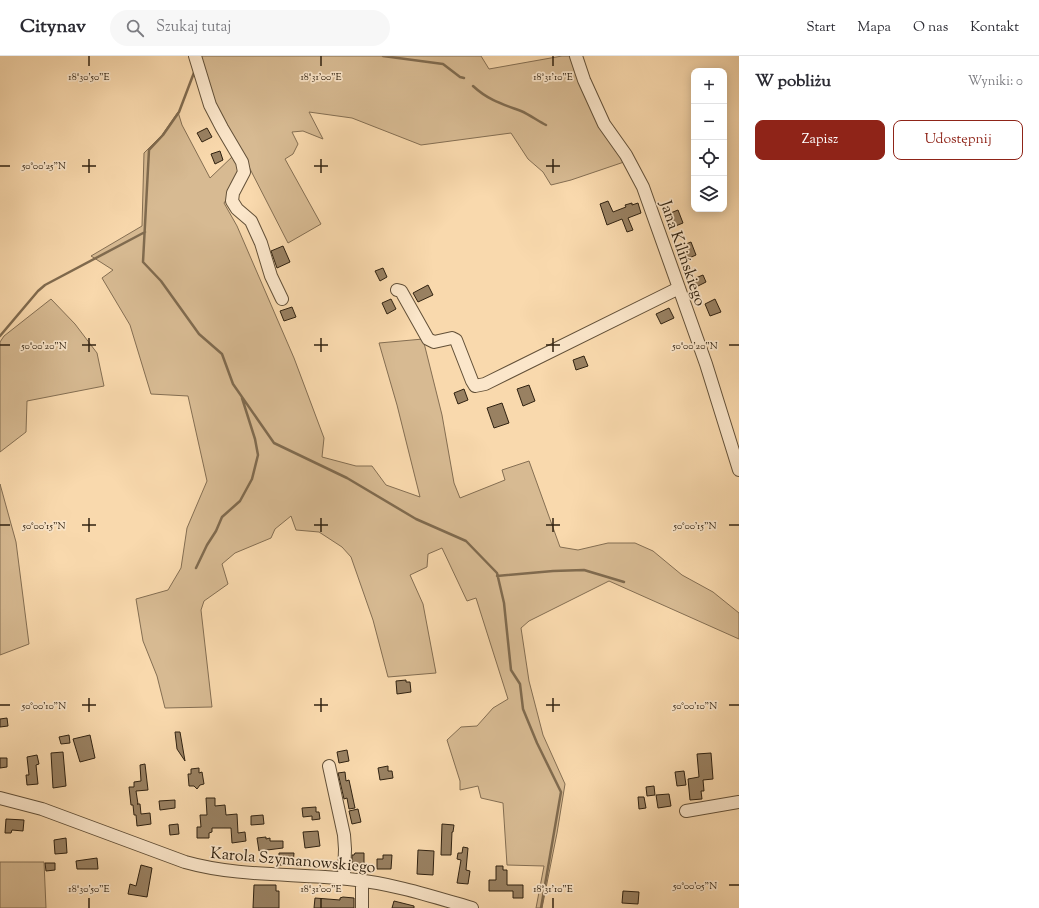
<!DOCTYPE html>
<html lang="pl">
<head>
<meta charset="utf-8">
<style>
  :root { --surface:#fff; --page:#f7f7f7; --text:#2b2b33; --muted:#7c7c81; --line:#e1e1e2; --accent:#8f2418 }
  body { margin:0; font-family:"Sorts Mill Goudy",serif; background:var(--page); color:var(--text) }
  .controls { position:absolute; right:12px; top:12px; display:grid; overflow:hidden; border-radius:8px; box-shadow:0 2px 10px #0003 }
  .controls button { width:36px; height:36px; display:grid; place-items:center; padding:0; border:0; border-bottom:1px solid var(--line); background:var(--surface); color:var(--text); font:20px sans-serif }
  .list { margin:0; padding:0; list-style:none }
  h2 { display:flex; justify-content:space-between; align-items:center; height:52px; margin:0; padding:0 16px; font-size:17px }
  h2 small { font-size:13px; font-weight:400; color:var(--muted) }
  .actions { display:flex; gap:8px; padding:12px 16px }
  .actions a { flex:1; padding:9px 0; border:1px solid var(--accent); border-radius:8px; text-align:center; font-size:14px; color:var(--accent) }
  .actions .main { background:var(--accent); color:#fff }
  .icon { flex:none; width:22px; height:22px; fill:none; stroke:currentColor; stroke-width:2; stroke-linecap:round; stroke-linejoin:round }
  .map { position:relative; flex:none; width:739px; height:852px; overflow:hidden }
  header { display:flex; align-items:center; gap:24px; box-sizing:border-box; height:56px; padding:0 20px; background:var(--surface); border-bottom:1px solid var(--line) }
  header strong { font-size:19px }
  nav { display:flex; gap:22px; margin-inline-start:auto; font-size:14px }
  .search { width:280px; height:36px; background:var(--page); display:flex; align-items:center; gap:10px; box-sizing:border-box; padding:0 14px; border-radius:22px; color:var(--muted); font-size:15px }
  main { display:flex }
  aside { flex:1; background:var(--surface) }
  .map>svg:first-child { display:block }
  .green { fill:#d7ba92; stroke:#846e52 }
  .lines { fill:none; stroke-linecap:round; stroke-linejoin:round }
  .stream { stroke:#806b4f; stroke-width:2.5 }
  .building { fill:#998162; stroke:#302211 }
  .minor-casing { stroke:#625038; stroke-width:14 }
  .minor { stroke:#fbe6ca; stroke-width:12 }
  .ticks { fill:none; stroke:#302211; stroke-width:1.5 }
  .labels { text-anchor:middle; stroke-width:3.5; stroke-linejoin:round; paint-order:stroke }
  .street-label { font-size:16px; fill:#302211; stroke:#fbe6ca }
  .ticks-label { font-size:10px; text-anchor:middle; fill:#302211; stroke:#fbe6ca; stroke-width:3.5; stroke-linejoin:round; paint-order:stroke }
</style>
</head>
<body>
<header>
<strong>Citynav</strong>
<div class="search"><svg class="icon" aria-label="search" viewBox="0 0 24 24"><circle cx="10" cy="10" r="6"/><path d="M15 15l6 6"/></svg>Szukaj tutaj</div>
<nav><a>Start</a><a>Mapa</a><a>O nas</a><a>Kontakt</a></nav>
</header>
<main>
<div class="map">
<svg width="739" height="852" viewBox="0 0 739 852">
  <rect width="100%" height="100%" fill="#f9d9ad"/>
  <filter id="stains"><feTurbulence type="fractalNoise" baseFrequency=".005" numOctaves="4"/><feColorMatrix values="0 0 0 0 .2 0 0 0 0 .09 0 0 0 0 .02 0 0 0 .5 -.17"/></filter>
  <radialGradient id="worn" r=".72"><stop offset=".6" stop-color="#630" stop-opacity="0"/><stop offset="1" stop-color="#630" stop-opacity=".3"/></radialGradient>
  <!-- green -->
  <path class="green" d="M190,0H481L489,13L562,0H571L624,106L571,124L551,129L543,116L528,103L511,77L421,89L352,62L309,56L323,83L303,75L292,76L298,88L293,98L285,103L321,168L288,187L249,111L224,147L237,170L294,302L324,382L322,401L356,410H372L386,429L420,441L397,349L379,287L423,283L442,359L454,427L460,442L505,424L502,414L529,405L560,491L578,494L608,487H635L653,495L682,519L713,536L739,557V583L609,525L529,565L521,572L529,625L543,679L565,728L557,777L542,852H536L544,810L507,809L503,747L481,742L478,730L460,734V725L447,684L461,671L477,670L493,652L508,643L476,542L467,545L442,492L428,498L427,511L410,519L423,548L436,617L388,621L373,564L351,501L342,491L319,476L296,474L291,460L275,473L271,482L235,497L222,508L228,528L204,545L201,554L212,651L165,652L157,620L143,585L136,543L168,534L181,512L187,472L207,425L188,340L151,338L130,269L102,222L113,214L91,200L142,170L144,97L162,79L178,56L182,69L210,122L234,99Z
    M51,243L75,268L97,297L104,330L27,345L26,376L0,396V286L4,280Z
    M0,428L16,486L29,588L0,599Z
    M0,806H44L46,852H0Z"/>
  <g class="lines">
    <!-- stream -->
    <path class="stream" d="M383,0L443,8L460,21L464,22
      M195,14L179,56L163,79L149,94L143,206L161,225L199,278L222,298L233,328L274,387L347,422L416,463L466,485L497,517L504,547L511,614L520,628L523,653L537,687L561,736L541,852
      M473,30C488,44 502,48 521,55C530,59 538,65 546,69
      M0,280L38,235L45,229L145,176
      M196,512L207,489L216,475L222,461L240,445L252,423L258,399L255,383L242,342
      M497,520L553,515L584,514L624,526"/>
  </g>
  <!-- building -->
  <path class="building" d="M207,72L212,81L202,86L197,77Z
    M220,95L223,104L215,108L211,98Z
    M608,145L613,156L626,151L625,149L632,147V149L638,147L641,157L628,162L633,174L627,176L622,163L607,169L600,148Z
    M678,154L683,167L673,171L668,158Z
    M691,186L696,199L687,203L681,190Z
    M283,190L290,206L277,212L271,195Z
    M383,212L387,221L380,225L375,215Z
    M703,219L706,226L696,231L693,223Z
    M428,229L433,239L418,246L413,237Z
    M391,243L396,253L387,258L382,247Z
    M715,243L721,256L710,260L705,248Z
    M292,251L296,261L284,265L280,255Z
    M669,252L674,262L661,268L656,258Z
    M584,300L588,310L576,314L573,304Z
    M529,329L535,345L523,350L517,333Z
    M464,333L468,344L458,348L454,337Z
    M502,347L509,367L494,372L487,352Z
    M406,624V626H410L411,636L397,638L396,625Z
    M7,662L8,670L0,671V663Z
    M175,676H180L185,705L177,693Z
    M69,679L70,687L61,688L59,681Z
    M90,679L95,702L80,706L73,683Z
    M347,694L349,705L339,707L337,696Z
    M63,696L66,730L53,732L51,697Z
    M711,697L713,723L703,724L704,735H701L702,743L690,744L688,723L699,721L697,698Z
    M37,699L39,708L36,709L38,728L27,729L26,719H29L27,701Z
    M0,702H7V711L0,712Z
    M145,708L148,734L136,735L138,748H137H140L141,758L150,757L151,768L137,770L136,759H134L133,749H131L129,731H134V726L141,725L140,709Z
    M388,710V715H392L393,722L380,724L378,712Z
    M199,712V717L202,716L204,728L200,729L197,733L194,730H189L188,718H191V713Z
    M684,715L686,729L677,730L675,716Z
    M345,716L346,725L349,724L355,752L349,753L347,742L344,743L338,717Z
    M654,730L655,739L647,740L646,731Z
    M669,738L671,750L658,752L656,739Z
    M638,741H644L646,752L639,753Z
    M206,742H215V750L225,749L226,759L237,758L238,777L245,776L246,785L232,787L231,772H212V776L209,777V782H197V771H201L200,759H207Z
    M175,744V752L160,754L159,745Z
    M316,751V756H319L320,763L312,764V760L303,761L302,752Z
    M358,753L361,766L352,768L349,755Z
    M263,759L264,768L251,769V760Z
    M6,763L24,764L23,775L12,774L11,777H5Z
    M178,768L179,778L170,779L169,769Z
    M442,768L454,769L453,776H452L451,799H441Z
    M318,775L320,790L305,792L303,776Z
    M266,781V783L270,782V785H283V792L259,795L257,782Z
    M66,782L67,797L55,798L54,784Z
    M463,791L468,792L466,814L470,815L468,828L457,827L461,804L457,803L458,797H462Z
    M418,794L434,795L433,819L417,818Z
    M279,797H294L293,809H279Z
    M355,797H364V810H352V799H354Z
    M383,799H392L391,813H377V803H383Z
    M97,802L98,813H77L76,805Z
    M45,807H55V814L46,815Z
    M141,809L152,812L147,841L128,838L130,828L136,830Z
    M496,810H503V814H507V829H523V842H513V835H489V824H496Z
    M254,829H276V835H279V852H253Z
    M623,835L639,836L638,848L622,847Z
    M343,841L354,842V852H314L315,842L340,844V842Z
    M394,845L414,850V852H392Z"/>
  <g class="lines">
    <defs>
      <path id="minor" d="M195,0L210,49L222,72L242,106L244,116L233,137L232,145L237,153L251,165L261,187L271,220L282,243
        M576,0L584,24L604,68L626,99L643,131L706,308L739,414
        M397,234L401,235L428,283L434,286L452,282L456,284L472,325L475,330L485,328L679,232
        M329,710L344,779L345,793L344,822
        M0,742L42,753L185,806C238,821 294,817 348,823C391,827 431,840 472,852
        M686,755L739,746
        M362,825V852"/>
    </defs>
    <!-- minor casing -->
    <use href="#minor" class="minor-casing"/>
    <!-- minor -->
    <use href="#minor" class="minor"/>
  </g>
  <!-- ticks -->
  <path class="ticks" d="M89,0V10M321,0V10M553,0V10M89,103V117M321,103V117M553,103V117M0,110H10M82,110H96M314,110H328M546,110H560M89,282V296M321,282V296M553,282V296M0,289H10M82,289H96M314,289H328M546,289H560M729,289H739M89,462V476M321,462V476M553,462V476M0,469H10M82,469H96M314,469H328M546,469H560M729,469H739M89,642V656M321,642V656M553,642V656M0,649H10M82,649H96M314,649H328M546,649H560M729,649H739M729,829H739M89,842V852M321,842V852M553,842V852"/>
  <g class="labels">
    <!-- street labels -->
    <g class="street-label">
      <text transform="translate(684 197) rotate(71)" y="6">Jana Kilińskiego</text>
      <text transform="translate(293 803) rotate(5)" y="6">Karola Szymanowskiego</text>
    </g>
  </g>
  <g class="ticks-label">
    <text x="89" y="24">18°30'50"E</text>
    <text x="321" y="24">18°31'00"E</text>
    <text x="553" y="24">18°31'10"E</text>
    <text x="44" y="113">50°00'25"N</text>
    <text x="44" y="293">50°00'20"N</text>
    <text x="695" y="293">50°00'20"N</text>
    <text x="44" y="473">50°00'15"N</text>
    <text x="695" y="473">50°00'15"N</text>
    <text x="44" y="653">50°00'10"N</text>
    <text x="695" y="653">50°00'10"N</text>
    <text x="695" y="833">50°00'05"N</text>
    <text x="89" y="836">18°30'50"E</text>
    <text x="321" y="836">18°31'00"E</text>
    <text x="553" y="836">18°31'10"E</text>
  </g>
  <rect width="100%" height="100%" filter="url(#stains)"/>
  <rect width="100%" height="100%" fill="url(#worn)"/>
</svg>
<div class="controls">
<button>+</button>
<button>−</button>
<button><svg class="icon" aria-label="locate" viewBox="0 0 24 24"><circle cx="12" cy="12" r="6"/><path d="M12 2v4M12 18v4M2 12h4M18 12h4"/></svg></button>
<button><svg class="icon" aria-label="layers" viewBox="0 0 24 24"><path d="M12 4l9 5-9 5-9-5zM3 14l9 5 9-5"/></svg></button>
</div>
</div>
<aside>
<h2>W pobliżu<small>Wyniki: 0</small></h2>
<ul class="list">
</ul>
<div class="actions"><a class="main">Zapisz</a><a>Udostępnij</a></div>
</aside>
</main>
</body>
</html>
